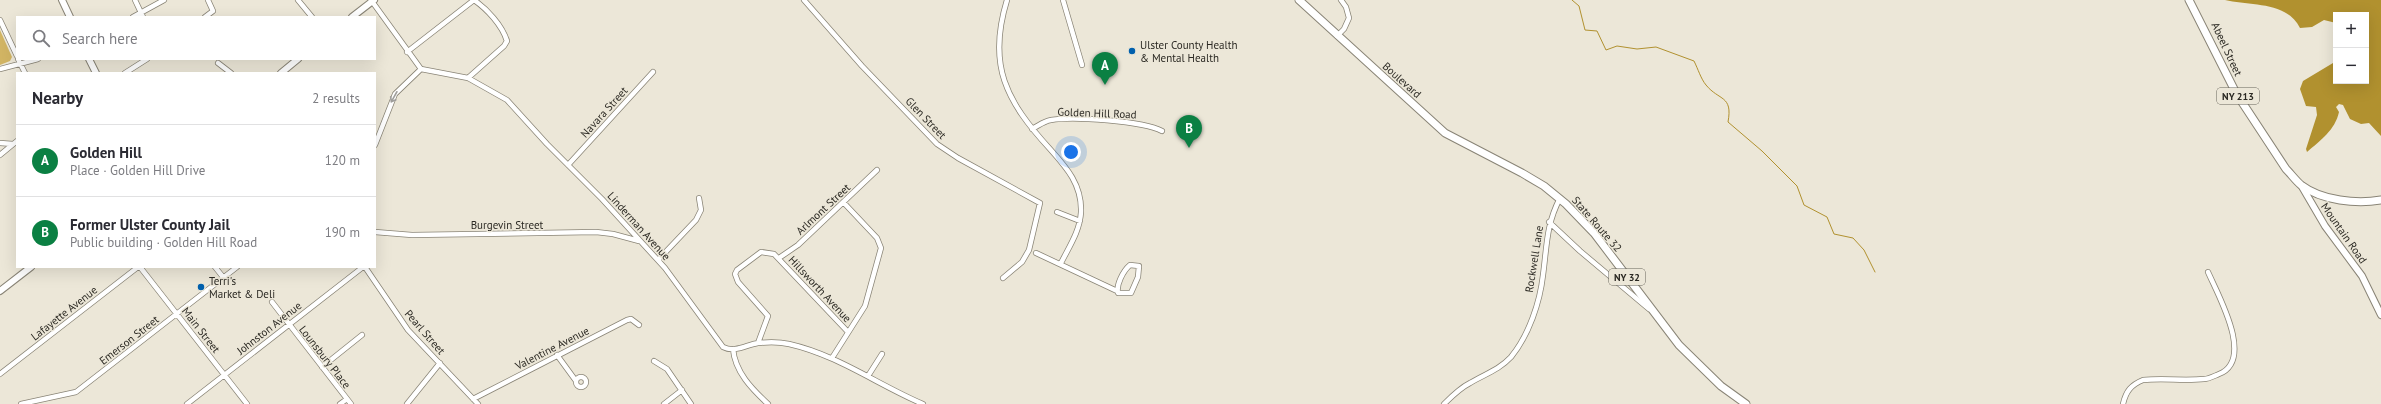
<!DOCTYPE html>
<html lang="en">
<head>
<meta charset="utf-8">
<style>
  :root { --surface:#fff; --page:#f7f7f7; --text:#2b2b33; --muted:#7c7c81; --line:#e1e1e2; --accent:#0b8043 }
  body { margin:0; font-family:"PT Sans",sans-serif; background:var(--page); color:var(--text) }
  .controls { position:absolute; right:12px; top:12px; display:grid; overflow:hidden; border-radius:0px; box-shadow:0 4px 16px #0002 }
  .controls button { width:36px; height:36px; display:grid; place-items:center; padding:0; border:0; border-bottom:1px solid var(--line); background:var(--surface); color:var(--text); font:20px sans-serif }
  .you { position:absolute; left:1071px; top:152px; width:14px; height:14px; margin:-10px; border:3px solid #fff; border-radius:50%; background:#1a73e8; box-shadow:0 0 0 6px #1a73e833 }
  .badge { display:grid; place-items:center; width:26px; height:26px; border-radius:50%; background:var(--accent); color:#fff; font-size:13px; font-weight:700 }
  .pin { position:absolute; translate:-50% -33px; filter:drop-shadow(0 1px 2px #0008) }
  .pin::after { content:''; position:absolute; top:21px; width:14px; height:12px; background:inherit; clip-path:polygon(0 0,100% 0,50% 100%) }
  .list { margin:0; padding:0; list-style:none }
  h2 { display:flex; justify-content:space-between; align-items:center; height:52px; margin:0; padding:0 16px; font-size:17px }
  h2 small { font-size:13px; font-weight:400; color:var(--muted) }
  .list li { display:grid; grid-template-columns:26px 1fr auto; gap:12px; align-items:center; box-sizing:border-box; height:72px; padding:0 16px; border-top:1px solid var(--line) }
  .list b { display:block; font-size:15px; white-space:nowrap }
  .list p { margin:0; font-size:13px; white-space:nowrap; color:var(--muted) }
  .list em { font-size:13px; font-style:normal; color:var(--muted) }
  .icon { flex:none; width:22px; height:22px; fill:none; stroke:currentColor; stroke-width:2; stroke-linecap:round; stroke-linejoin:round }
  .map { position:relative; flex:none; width:2381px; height:404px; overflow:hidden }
  .search { position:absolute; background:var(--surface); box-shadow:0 4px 16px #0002; left:16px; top:16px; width:360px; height:44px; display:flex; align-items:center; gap:10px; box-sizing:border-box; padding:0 14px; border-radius:0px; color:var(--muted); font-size:15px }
  .panel { position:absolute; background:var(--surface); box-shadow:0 4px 16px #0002; left:16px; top:72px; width:360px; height:196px; border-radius:0px }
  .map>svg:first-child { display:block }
  .green { fill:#d1b463 }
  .water { fill:#b1912f }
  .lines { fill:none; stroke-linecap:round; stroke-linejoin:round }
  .stream { stroke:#b1912f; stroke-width:1 }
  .street-casing { stroke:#898476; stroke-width:6 }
  .secondary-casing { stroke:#898476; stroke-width:8 }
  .primary-casing { stroke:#898476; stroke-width:9 }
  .street { stroke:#fff; stroke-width:4.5 }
  .secondary { stroke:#fff; stroke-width:6 }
  .primary { stroke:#fff; stroke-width:7 }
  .oneway { stroke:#a09f9c }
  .poi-dot { fill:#0160ad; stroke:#ece7d8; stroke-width:1.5 }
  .labels { text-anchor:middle; stroke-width:3; stroke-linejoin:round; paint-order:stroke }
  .shield { fill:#ece7d8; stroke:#656259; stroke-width:1 }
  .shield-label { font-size:10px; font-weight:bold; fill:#2b2923 }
  .poi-label { font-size:11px; fill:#2b2923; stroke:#ece7d8; text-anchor:start }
  .street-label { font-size:11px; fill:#2b2923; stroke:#ece7d8 }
</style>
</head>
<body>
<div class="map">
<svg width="2381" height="404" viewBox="0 0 2381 404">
  <rect width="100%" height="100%" fill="#ece7d8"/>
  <!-- green -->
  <path class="green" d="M0,30L12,57L10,61L0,65Z"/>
  <!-- water -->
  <path class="water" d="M2225,0H2381V136L2369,123L2361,124L2350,119L2343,105L2339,104L2336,107L2339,112C2335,130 2321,140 2307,152L2306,149L2317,115L2316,107L2306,106L2300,89L2303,81L2333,63L2336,59V81H2366V15H2336V23L2324,20L2312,27L2300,28C2287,1 2250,6 2225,0Z"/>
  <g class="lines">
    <!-- stream -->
    <path class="stream" d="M1572,0L1579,6L1585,30L1597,31L1606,50L1617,46L1637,49L1656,47L1694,61C1698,69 1701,79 1706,85C1719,101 1733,95 1728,122L1762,151L1797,186L1804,205L1827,217L1834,234L1853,238L1864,250L1875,272"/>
    <defs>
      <path id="street" d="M135,0L143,17
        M298,0L312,17
        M371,0L421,69L468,78L507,100L547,144L602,199L665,268L723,347C735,353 746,345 758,343C768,342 780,342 789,344C838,355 878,385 923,404
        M804,0L862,66L937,144L958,158L1040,203L1029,250L1022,262L1003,278
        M1007,0C987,65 1006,101 1050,149C1067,168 1082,185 1081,212C1080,231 1069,247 1061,263
        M1063,0L1082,65
        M133,17L164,0
        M205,17L213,11L208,0
        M0,20L17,56
        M1337,36L1344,29L1349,18L1346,7L1341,0
        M407,52L474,0
        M18,59L25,73
        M218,63L231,73
        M0,69L38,59
        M125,73L147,59
        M468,78L504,46L507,41C502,25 487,9 474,0
        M1032,129C1038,126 1044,121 1051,120C1073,116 1143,121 1162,131
        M0,143L13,144
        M375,145L395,94L421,69
        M0,155L17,141
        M568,165L653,72
        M1057,212L1080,221
        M1549,222L1580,251L1649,309
        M375,232L412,235L596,232L613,234L639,241
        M1036,253L1117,291
        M779,258L798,245L877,170
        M658,260L696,220L701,210L699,198
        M1130,265L1139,266L1138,277L1131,293H1118C1116,285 1123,271 1130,265Z
        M140,267L247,404
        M215,267L223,277
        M365,267L408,330L478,404
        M272,302L351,404
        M758,343L768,316L738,282L735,274L737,270L761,252L774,254L848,332
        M733,349C735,372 752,389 768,404
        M557,355L576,381
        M832,358L865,306L881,248L877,238L844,203
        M654,361L667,369L691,404
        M322,367L362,335
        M0,374L138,267
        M868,376L882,354
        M576 382a5 5 0 1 1 10 0a5 5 0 1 1-10 0Z
        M473,399L627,320L631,319L639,325
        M21,404L76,392L237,267
        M187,404L363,267
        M340,404L347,399
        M407,404L440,363
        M664,404L682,390
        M1444,404C1452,396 1460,388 1470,383C1485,374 1499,370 1511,357C1529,335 1540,302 1543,275C1547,246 1546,225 1560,198
        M2123,404C2126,391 2131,385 2143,380C2163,378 2184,381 2204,379C2209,379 2214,376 2219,374C2255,360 2218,295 2208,272"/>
      <path id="secondary" d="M62,0L70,17
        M352,17L374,0
        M89,59L96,73
        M281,73L298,59
        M2301,185L2325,226L2362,276L2381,315
        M0,291L31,267"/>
      <path id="primary" d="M1299,0L1445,133L1522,173L1544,186L1566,204L1594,233L1679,345L1721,386L1746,404
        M2189,0L2236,93L2286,169C2291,174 2296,181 2301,185C2322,201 2357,204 2381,200"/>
    </defs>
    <!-- street casing -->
    <use href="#street" class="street-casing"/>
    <!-- secondary casing -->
    <use href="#secondary" class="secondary-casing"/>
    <!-- primary casing -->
    <use href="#primary" class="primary-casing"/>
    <!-- street -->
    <use href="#street" class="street"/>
    <!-- secondary -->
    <use href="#secondary" class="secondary"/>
    <!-- primary -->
    <use href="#primary" class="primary"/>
  </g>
  <!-- one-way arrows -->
  <defs><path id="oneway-shaft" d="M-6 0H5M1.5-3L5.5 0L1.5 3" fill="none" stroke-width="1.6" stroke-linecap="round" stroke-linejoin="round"/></defs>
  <use class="oneway" href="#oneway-shaft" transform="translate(394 97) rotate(119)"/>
  <!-- markers -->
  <g class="poi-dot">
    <circle cx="1132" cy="51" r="4"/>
    <circle cx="201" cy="287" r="4"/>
  </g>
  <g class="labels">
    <!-- shield labels -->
    <g class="shield">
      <rect x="2217" y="88" width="42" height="16" rx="3"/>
      <rect x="1609" y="269" width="36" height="16" rx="3"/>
    </g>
    <g class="shield-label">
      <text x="2238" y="100">NY 213</text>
      <text x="1627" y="281">NY 32</text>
    </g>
    <!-- poi labels -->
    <g class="poi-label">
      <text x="1140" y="49">Ulster County Health<tspan x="1140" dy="13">&amp; Mental Health</tspan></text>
      <text x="209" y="285">Terri's<tspan x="209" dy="13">Market &amp; Deli</tspan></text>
    </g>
    <!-- street labels -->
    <g class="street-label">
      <text transform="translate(2227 49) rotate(65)" y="4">Abeel Street</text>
      <text transform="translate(1402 80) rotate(42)" y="4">Boulevard</text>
      <text transform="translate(604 112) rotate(-48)" y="4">Navara Street</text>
      <text transform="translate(1097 113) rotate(2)" y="4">Golden Hill Road</text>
      <text transform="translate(926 118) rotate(46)" y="4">Glen Street</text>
      <text transform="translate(823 209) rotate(-43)" y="4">Arlmont Street</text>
      <text transform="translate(1597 224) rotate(49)" y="4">State Route 32</text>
      <text x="507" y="229">Burgevin Street</text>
      <text transform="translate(639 226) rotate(48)" y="4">Linderman Avenue</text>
      <text transform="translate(2344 233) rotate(55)" y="4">Mountain Road</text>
      <text transform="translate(1534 259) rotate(-81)" y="4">Rockwell Lane</text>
      <text transform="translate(820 289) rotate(47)" y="4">Hillsworth Avenue</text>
      <text transform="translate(64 313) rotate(-38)" y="4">Lafayette Avenue</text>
      <text transform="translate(269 328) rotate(-38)" y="4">Johnston Avenue</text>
      <text transform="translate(201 330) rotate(52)" y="4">Main Street</text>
      <text transform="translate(425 332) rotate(49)" y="4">Pearl Street</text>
      <text transform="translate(129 340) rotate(-38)" y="4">Emerson Street</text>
      <text transform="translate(552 348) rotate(-27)" y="4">Valentine Avenue</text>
      <text transform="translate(325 357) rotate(52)" y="4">Lounsbury Place</text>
    </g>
  </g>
</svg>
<div class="controls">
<button>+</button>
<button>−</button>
</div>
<div class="you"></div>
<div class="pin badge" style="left:1105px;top:85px">A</div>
<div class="pin badge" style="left:1189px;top:148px">B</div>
<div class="search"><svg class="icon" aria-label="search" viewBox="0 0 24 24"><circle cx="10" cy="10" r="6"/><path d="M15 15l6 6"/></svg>Search here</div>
<section class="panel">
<h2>Nearby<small>2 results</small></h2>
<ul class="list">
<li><span class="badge">A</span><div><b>Golden Hill</b><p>Place · Golden Hill Drive</p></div><em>120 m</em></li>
<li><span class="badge">B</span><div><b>Former Ulster County Jail</b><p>Public building · Golden Hill Road</p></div><em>190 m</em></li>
</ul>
</section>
</div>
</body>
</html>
